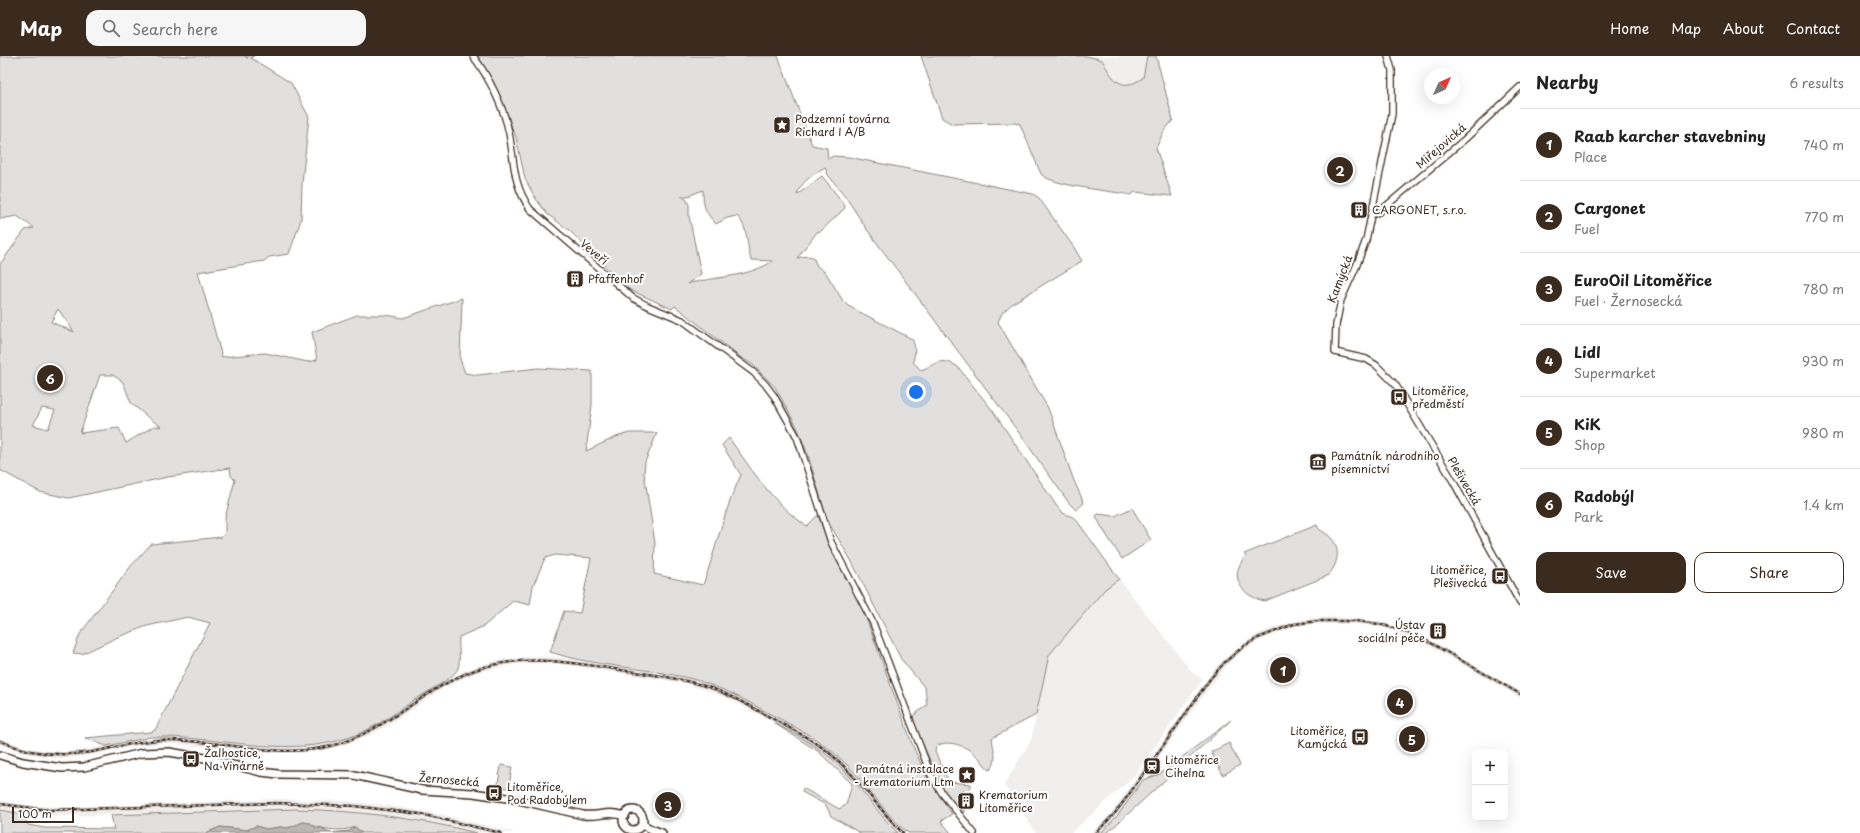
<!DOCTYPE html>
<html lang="en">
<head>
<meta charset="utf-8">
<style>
  :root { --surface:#fff; --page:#f6f6f6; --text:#222; --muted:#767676; --line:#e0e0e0; --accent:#3b2a1e }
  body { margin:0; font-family:"Playpen Sans",sans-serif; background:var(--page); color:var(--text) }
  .controls { position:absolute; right:12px; bottom:12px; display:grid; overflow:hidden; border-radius:8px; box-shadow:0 4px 16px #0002 }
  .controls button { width:36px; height:36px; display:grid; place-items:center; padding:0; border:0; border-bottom:1px solid var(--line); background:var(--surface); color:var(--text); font:20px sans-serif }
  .compass { position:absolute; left:1424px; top:12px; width:36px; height:36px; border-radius:50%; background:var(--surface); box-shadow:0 4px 16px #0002; rotate:45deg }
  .scale { position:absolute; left:12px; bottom:10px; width:62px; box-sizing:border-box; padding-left:4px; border:2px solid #3b2a1e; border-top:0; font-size:11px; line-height:14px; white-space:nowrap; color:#3b2a1e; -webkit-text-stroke:3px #fff; paint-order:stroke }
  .you { position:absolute; left:916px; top:336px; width:14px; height:14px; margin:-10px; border:3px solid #fff; border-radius:50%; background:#1a73e8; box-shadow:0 0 0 6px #1a73e833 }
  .badge { display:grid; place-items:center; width:26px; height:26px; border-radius:50%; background:var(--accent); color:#fff; font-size:13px; font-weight:700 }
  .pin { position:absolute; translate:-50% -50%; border:2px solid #fff; box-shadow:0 1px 4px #0006 }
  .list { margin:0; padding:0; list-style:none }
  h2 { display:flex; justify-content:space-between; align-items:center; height:52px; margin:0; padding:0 16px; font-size:17px }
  h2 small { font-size:13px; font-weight:400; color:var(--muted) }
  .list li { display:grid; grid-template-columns:26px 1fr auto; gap:12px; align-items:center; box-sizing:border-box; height:72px; padding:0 16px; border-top:1px solid var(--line) }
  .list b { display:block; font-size:15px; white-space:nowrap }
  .list p { margin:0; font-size:13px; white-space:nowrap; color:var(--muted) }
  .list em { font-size:13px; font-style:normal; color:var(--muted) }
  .actions { display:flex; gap:8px; padding:12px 16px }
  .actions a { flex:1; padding:9px 0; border:1px solid var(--accent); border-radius:12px; text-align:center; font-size:14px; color:var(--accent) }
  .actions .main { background:var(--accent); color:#fff }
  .icon { flex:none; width:22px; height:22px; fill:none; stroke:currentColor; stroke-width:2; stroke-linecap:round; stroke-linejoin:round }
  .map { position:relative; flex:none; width:1520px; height:777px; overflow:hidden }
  header { display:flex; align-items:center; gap:24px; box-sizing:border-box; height:56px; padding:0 20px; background:var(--accent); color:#fff }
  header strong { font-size:19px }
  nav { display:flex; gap:22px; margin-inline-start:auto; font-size:14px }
  .search { width:280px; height:36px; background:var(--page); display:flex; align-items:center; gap:10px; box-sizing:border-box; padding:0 14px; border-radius:12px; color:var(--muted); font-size:15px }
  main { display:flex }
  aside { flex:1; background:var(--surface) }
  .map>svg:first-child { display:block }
  .built { fill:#f1efee }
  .green { fill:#e2e0de; stroke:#8e857e; fill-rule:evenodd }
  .water { fill:#bcb6b3; stroke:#887e77 }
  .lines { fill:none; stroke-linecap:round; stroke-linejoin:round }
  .minor-casing { stroke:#3b2a1e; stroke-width:8 }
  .major-casing { stroke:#3b2a1e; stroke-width:10 }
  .minor { stroke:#fff; stroke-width:5.5 }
  .major { stroke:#fff; stroke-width:7 }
  .rail-casing { stroke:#3b2a1e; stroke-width:2.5 }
  .rail { stroke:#fff; stroke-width:1; stroke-dasharray:3; stroke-linecap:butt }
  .labels { text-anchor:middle; stroke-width:4; stroke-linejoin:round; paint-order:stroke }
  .poi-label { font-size:11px; fill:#3b2a1e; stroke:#fff; text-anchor:start }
  .street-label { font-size:11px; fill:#3b2a1e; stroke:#fff }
</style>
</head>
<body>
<header>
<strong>Map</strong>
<div class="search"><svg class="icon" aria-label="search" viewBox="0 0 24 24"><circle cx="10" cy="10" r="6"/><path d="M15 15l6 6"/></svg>Search here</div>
<nav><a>Home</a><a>Map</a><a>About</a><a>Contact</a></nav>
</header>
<main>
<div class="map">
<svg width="1520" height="777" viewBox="0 0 1520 777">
  <rect width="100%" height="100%" fill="#fff"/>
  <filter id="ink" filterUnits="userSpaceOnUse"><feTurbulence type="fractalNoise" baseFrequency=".025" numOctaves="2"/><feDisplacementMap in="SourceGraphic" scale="8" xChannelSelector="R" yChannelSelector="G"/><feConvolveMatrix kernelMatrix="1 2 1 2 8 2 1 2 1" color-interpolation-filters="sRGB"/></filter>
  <g filter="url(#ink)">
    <!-- built -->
    <path class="built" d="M1087,0H1147L1145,17L1143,22L1136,27L1126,29L1114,24L1102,4Z
      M1119,523L1193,617L1203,623L1134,720L1071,777H1036L1004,729L1031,684L1049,599L1105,533Z
      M1331,561L1380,565L1412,575L1520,635V642L1430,590L1400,577L1379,571L1356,568H1318L1294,571L1259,585L1246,593L1227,609L1205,637L1118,759L1101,777H1091L1113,755L1200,633L1215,612L1232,596L1256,579L1275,571L1305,563Z
      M534,600L555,601L684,621L712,629L735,639L806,677L836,698L853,715L890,760L908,777H898L848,719L821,695L803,682L733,645L709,635L683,627L554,607L516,608L478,616L445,631L389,669L366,681L341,690L312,696L271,697L164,687L130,691L80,701L61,702L28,698L0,689V682L29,692L61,696L90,693L129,685L164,681L271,691H299L324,688L363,676L386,664L433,631L464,615L494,605Z
      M277,743L346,745L392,750L444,759L516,777H477L419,764L391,760L317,754H235L76,760H36L0,754V745L37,750L76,751Z"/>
    <!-- green -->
    <path class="green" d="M0,0H244L248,2L245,0H254L251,2L291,27L309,61L302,127L301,164L289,198L269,201L264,205L198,216L222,301L265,297L308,306L317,304L312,276L357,259H387L403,262L462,242L460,303L465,317L478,319L538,312L592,315V349L586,395L616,381L629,377H657L645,406L644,417L655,487L654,518L703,529C716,493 724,454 741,419L722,389L729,382C752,414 774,449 807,470L818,459L832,496L862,551L913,690L927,721L952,758L941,765L951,777H908C880,754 863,720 834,697C815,681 794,670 772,659C744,643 716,628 684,621C639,611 593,610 550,596L564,555L580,557L591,502L555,499L545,502L533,530L530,549L513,545L484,570L459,581C458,590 461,603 458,612C455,622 424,637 414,644C398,656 381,667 363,676C298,705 231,682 164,681H151L106,690L85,682L151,676L155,674L210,567L188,561L147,570L118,581L82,598L73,597L80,578L131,510L151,488L222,481L225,477V462L235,424L231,420L230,412L168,421L69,442L40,436L0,414V208L25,174L34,172L17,160L0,163ZM58,253L74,276L51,266ZM100,319H113L123,326L131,347L150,363L162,371L154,370L126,387L119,372L80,377ZM42,352L55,354L48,373L33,369Z
      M476,0H778L812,89L827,92L828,103L833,100L848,101L1033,138L1039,142L1073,190L1082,205L1013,247L1002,257L998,266L1048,352L1074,425L1084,447L1076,454L1069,447L1017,374L868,175L845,140L828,119L825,111C814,118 800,126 797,139L822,120L844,148L845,152L820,176L818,175L797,202L807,200L813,201L817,210L826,217L843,245L848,250L912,283C916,291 915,297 913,306L921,314C937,308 941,300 958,311L993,355L1058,452L1063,457L1075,462L1119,523L1105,533L1049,599L1036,659L992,682C993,693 999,705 990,714C984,710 982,704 977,700C967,690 949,683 936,690L935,696L949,726L971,728V731L962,735L958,740L964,751V756H960L945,737L912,665L914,659L927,649L925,632L901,603L851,504L827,464L808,399L797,371L775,331L752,308L740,301L675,250L672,253L628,233L569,174L547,158L536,143L525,123L516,81L491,22ZM703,134C703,151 705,156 716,168L727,162L737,160C749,172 746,188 751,204L773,205C747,222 716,220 687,228L701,218L689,160V149L687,144L681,140H688Z
      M921,0H1087L1102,4C1113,23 1120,37 1143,22L1147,0H1156L1173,64L1164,75L1156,92L1172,140L1135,136L1131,139C1113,135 1051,130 1041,118L1020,68L1015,67L952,68L942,62Z
      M1132,452L1151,484L1122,503L1102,472L1096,460L1098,458L1115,460Z
      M1317,469C1319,475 1323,475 1328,479C1342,490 1339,509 1327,520L1265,545C1242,541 1227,520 1246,500L1244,498Z
      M1231,664L1107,777H1101L1118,759L1143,724L1160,718Z
      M774,667C794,677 814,688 831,702C857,724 874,754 898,777H860L831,760L826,749L802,736L803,732L839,753L846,749L852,728L819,696Z
      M1229,687L1240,709L1223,719L1211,696Z
      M501,709L512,711L509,730L507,732L500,731L498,728Z
      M297,753C359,755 417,762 477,777H362L355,771C339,777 320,773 304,766L288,772L281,771L266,773L256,770L247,774L220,771L206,777H0V754L23,758L28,769L45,772L114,773L111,759Z"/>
    <!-- water -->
    <path class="water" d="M303,766L311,767L316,772H322L331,777L349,775L355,771L362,777H206L220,771L247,774L256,770L266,773L281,771L288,772Z"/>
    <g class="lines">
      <defs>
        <path id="minor" d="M473,0C489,21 504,52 509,77C515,107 512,127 530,153L633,242L648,250L682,264L753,316L765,328L774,340L797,381L831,486L873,567L931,719L942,737L974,777
          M1388,0L1392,14V58L1366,184L1356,211L1341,244L1336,269L1335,296L1366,303L1376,309L1395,328L1453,425L1520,547
          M1371,159L1379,156L1465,83L1520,31"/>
        <path id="major" d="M0,699L23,706L62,712L84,711L142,697L169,696L205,702L261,716L278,718L354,719L422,734L473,737L514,743L583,759C600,761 606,754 625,760
          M623 764a10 10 0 1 1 20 0a10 10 0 1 1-20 0Z
          M642,768L651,773L662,777"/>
      </defs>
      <!-- minor casing -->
      <use href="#minor" class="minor-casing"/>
      <!-- major casing -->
      <use href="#major" class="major-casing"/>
      <!-- minor -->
      <use href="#minor" class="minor"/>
      <!-- major -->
      <use href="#major" class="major"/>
      <defs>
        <path id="rail" d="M0,685C29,698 60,701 92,696C114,692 137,685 160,684C215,682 272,703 327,691C387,677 420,634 475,614C517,599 559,605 602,611C637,617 674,620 708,631C732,639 753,652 775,664C795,675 816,685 833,700C860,723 878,753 903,777
          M0,748L49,754L277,747L354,750L420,758L501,777
          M1096,777L1115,757L1127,741L1210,623L1225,606L1244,590L1258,582L1294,568L1318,565H1356L1379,568L1401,574L1431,587L1520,638"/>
      </defs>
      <!-- rail casing -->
      <use href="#rail" class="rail-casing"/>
      <!-- rail -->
      <use href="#rail" class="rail"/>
    </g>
  </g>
  <!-- icons -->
  <defs>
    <symbol id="sight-square" viewBox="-11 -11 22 22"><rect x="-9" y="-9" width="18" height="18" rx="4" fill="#3b2a1e" stroke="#fff"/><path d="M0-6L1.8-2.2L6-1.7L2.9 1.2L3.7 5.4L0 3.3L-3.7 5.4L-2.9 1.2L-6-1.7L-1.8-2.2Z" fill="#fff"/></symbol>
    <symbol id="building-square" viewBox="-11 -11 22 22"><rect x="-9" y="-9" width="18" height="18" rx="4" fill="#3b2a1e" stroke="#fff"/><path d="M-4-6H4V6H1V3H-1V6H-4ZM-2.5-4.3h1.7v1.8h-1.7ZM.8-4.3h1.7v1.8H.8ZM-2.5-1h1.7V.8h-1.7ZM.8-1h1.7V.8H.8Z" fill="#fff"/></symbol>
    <symbol id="bus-square" viewBox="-11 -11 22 22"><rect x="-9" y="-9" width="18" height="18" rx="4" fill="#3b2a1e" stroke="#fff"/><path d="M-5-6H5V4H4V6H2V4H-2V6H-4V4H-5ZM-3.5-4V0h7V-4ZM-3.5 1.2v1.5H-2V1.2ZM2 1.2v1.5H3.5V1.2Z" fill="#fff"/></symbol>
    <symbol id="museum-square" viewBox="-11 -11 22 22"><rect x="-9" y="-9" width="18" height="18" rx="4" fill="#3b2a1e" stroke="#fff"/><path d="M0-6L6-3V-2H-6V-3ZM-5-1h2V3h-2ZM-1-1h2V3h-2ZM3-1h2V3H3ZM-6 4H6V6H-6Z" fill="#fff"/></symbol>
    <symbol id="station-square" viewBox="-11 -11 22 22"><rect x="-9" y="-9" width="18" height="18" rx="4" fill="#3b2a1e" stroke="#fff"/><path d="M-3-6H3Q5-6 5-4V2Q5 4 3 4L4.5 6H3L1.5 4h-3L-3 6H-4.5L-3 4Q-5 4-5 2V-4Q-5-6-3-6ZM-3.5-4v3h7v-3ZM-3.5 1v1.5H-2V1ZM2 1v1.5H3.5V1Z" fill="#fff"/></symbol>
  </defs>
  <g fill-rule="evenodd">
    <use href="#sight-square" x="772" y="59" width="20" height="20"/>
    <use href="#building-square" x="1349" y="144" width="20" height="20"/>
    <use href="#building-square" x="565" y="213" width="20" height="20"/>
    <use href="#bus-square" x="1389" y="331" width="20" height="20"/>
    <use href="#museum-square" x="1308" y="396" width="20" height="20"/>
    <use href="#bus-square" x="1490" y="510" width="20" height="20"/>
    <use href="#building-square" x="1428" y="565" width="20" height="20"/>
    <use href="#bus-square" x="1350" y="671" width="20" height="20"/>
    <use href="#bus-square" x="181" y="693" width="20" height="20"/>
    <use href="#station-square" x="1142" y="700" width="20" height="20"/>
    <use href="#sight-square" x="957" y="709" width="20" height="20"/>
    <use href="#bus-square" x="484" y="727" width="20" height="20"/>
    <use href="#building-square" x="956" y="735" width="20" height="20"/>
  </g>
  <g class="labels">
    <!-- poi labels -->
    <g class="poi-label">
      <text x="795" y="67">Podzemní továrna<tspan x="795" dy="13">Richard I A/B</tspan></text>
      <text x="1372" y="158">CARGONET, s.r.o.</text>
      <text x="588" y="227">Pfaffenhof</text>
      <text x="1412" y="339">Litoměřice,<tspan x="1412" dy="13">předměstí</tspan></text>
      <text x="1331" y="404">Památník národního<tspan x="1331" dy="13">písemnictví</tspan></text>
      <text x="1487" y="518" text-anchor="end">Litoměřice,<tspan x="1487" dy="13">Plešivecká</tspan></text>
      <text x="1425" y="573" text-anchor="end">Ústav<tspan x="1425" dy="13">sociální péče</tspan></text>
      <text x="1347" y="679" text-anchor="end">Litoměřice,<tspan x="1347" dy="13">Kamýcká</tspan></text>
      <text x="204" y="701">Žalhostice,<tspan x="204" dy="13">Na Vinárně</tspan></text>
      <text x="1165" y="708">Litoměřice<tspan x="1165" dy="13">Cihelna</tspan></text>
      <text x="954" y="717" text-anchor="end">Památná instalace<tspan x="954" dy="13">- krematorium Ltm</tspan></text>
      <text x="507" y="735">Litoměřice,<tspan x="507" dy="13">Pod Radobýlem</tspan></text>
      <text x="979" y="743">Krematorium<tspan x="979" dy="13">Litoměřice</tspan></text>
    </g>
    <!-- street labels -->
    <g class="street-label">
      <text transform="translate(1441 90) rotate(-41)" y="4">Miřejovická</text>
      <text transform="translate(594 196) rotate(40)" y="4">Veveří</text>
      <text transform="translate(1340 223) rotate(-69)" y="4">Kamýcká</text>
      <text transform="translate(1464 425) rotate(60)" y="4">Plešivecká</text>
      <text transform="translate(449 724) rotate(5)" y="4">Žernosecká</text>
    </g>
  </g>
</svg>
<div class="controls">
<button>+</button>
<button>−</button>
</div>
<svg class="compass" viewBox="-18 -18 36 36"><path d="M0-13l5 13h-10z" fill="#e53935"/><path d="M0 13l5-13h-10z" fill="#767676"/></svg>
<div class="scale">100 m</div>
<div class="you"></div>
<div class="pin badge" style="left:1283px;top:614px">1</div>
<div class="pin badge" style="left:1340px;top:114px">2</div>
<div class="pin badge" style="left:668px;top:749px">3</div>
<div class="pin badge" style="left:1400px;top:646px">4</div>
<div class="pin badge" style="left:1412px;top:683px">5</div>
<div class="pin badge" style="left:50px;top:322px">6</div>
</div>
<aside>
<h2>Nearby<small>6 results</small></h2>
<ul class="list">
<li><span class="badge">1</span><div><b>Raab karcher stavebniny</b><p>Place</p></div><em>740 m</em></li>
<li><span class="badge">2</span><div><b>Cargonet</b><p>Fuel</p></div><em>770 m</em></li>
<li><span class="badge">3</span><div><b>EuroOil Litoměřice</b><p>Fuel · Žernosecká</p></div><em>780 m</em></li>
<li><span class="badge">4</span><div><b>Lidl</b><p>Supermarket</p></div><em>930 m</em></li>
<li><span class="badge">5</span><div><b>KiK</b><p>Shop</p></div><em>980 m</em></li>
<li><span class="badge">6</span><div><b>Radobýl</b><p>Park</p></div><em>1.4 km</em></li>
</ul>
<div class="actions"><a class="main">Save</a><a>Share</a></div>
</aside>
</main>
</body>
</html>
